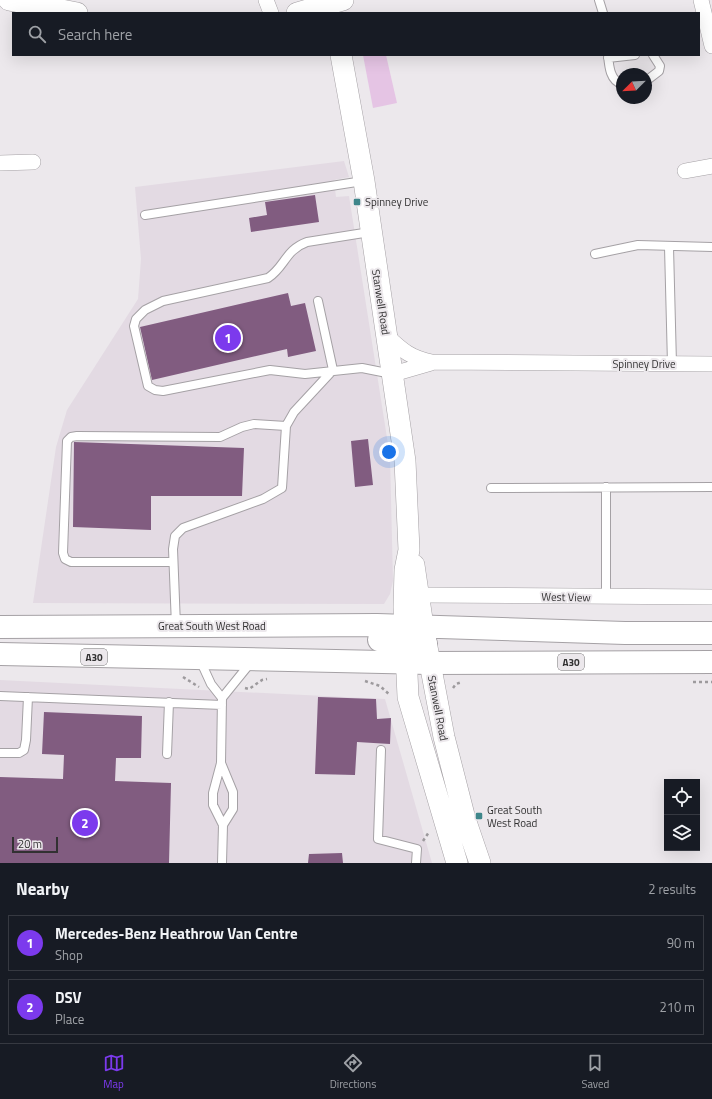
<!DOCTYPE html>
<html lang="en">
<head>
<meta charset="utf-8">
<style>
  :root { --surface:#171b24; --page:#20242c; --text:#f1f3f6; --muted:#9ea1a6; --line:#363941; --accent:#7c3aed }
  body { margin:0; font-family:"Titillium Web",sans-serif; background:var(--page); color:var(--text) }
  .controls { position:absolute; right:12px; bottom:12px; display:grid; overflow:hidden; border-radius:0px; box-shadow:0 4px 16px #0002 }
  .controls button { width:36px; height:36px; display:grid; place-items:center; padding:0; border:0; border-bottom:1px solid var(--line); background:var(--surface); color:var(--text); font:20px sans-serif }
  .compass { position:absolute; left:616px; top:68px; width:36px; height:36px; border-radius:50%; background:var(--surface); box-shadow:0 4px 16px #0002; rotate:246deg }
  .scale { position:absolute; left:12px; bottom:10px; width:46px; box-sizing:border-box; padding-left:4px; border:2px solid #323132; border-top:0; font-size:11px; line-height:14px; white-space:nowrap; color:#323132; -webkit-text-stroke:3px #ece8ec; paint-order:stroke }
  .you { position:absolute; left:389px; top:452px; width:14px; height:14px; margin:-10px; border:3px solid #fff; border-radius:50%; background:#1a73e8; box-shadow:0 0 0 6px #1a73e833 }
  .badge { display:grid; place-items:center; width:26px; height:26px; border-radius:50%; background:var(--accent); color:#fff; font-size:13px; font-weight:700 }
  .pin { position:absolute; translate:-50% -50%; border:2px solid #fff; box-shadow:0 1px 4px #0006 }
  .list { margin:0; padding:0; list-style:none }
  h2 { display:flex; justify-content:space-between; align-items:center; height:52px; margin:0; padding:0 16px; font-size:17px }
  h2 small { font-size:13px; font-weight:400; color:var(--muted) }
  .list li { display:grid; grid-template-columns:26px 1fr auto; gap:12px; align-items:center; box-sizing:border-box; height:56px; margin:0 8px 8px; padding:0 8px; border:1px solid var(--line); border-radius:0px }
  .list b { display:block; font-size:15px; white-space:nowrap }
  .list p { margin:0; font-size:13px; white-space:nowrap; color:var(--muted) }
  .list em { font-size:13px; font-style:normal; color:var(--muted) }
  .icon { flex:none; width:22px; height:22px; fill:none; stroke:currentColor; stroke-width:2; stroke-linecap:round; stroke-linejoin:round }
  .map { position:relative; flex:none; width:712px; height:863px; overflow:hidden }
  .search { position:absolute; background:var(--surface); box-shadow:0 4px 16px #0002; left:12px; right:12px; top:12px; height:44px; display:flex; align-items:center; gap:10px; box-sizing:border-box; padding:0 14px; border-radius:0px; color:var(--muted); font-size:15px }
  .sheet { height:180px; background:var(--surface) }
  nav { display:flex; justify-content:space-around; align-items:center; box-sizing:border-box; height:56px; border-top:1px solid var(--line); background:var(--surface); font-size:11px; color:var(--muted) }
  nav a { display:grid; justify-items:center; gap:2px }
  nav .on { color:var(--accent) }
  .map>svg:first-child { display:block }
  .built { fill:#e3dae3 }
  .green { fill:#e5c4e4 }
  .building { fill:#815c80 }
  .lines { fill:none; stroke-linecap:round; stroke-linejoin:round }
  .lane-casing { stroke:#a5a1a5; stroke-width:10 }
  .street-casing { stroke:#a5a1a5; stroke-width:16 }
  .secondary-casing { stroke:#a5a1a5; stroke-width:22 }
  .highway-casing { stroke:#a5a1a5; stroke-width:24 }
  .path { stroke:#9d9a9d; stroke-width:2.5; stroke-dasharray:3 3; stroke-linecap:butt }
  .lane { stroke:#fff; stroke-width:8 }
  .street { stroke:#fff; stroke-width:15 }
  .secondary { stroke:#fff; stroke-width:21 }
  .highway { stroke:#fff; stroke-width:22 }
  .poi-dot { fill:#3e868a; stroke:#ece8ec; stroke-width:1.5 }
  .labels { text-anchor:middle; stroke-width:4; stroke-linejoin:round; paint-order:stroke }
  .shield { fill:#ece8ec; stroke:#6a686a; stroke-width:1 }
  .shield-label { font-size:10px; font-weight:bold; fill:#323132 }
  .poi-label { font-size:11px; fill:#323132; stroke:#ece8ec; text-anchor:start }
  .street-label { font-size:11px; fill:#323132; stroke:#ece8ec }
</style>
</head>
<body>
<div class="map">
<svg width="712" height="863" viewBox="0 0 712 863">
  <rect width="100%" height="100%" fill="#ece8ec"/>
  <!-- built -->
  <path class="built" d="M344,161L349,177L334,180L336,197L349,196L390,457L393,581L390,594L384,604L33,603L56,447L67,410L138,299L141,259L135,187Z
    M0,680L385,699L432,863H0Z"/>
  <!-- green -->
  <path class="green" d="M363,55H386L397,103L373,108Z"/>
  <!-- building -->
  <path class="building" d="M315,195L319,222L251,232L249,218L267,215L265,202Z
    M288,293L291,306L305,303L316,351L288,357L287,349L152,380L140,327Z
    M368,439L373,485L355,487L351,441Z
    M74,442L244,448L242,496H151V530L73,527Z
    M318,697L376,699L377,719L391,718L390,744L357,742L355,775L315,774Z
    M44,712L142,716L141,758H116L115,781L171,783L169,863H0V777L63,779L64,755L42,754Z
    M342,853L343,863H308L309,854Z"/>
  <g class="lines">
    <defs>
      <path id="lane" d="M599,0L603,13
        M608,55C609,66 610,81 622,84
        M608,58L635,55
        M646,81L659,71L660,66L653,55
        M145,215L363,181
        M370,232L307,242C285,250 285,267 268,278L163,301L145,310L136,319L134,326L148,386L155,390L163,391L270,370L305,374L362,368L392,374
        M669,247L672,364
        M595,254L638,245L712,247
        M318,301L333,370
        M491,488L712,487
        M173,562H71L65,559L63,553L67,441L71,437L77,436L220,437L242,427L254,424L286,426
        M606,597V487
        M176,626L173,549L175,536L183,528L263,499L282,488L286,426L294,412L333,370
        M200,660L211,684L222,698L221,763L213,793V805L223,825L222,863
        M0,696L222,705
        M222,698L252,661
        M381,750L378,839L417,849L416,863
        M0,753H19L24,750L26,740L28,697
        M167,754L169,702
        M221,763L233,792V809L223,825"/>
      <path id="street" d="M266,0L271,13
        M701,0L712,46
        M0,163L33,162
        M685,171L712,166
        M387,336C403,351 411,358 432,362L712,364
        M393,374L431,363
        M419,595L712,597"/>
      <path id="secondary" d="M9,0L77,13
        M297,13L343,0
        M341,55L364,181L405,461L409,550L405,570L404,607L408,697L457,863
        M414,565L423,626L444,737L465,819L480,863"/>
      <path id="highway" d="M0,627L377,625L625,633H712
        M379,640L405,641L426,644
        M0,654L429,663L712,662"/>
    </defs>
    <!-- lane casing -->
    <use href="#lane" class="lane-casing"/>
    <!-- street casing -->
    <use href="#street" class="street-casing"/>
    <!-- secondary casing -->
    <use href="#secondary" class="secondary-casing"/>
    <!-- highway casing -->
    <use href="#highway" class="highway-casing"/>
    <!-- path -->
    <path class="path" d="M183,677L199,687
      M365,681L380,686L390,695
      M693,682H712
      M245,688L249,689L262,680L267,679
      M453,688L456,684L462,682
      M423,841L429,832"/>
    <!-- lane -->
    <use href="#lane" class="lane"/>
    <!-- street -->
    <use href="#street" class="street"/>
    <!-- secondary -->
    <use href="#secondary" class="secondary"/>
    <!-- highway -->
    <use href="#highway" class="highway"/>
  </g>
  <!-- markers -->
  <g class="poi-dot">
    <rect x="353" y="198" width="8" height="8" rx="2"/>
    <rect x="475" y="812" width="8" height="8" rx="2"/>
  </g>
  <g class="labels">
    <!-- shield labels -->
    <g class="shield">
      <rect x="81" y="649" width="26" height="16" rx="3"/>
      <rect x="558" y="654" width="26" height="16" rx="3"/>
    </g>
    <g class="shield-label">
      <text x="94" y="661">A30</text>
      <text x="571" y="666">A30</text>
    </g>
    <!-- poi labels -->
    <g class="poi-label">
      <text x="365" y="206">Spinney Drive</text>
      <text x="487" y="814">Great South<tspan x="487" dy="13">West Road</tspan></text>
    </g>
    <!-- street labels -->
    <g class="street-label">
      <text transform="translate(381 302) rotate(81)" y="4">Stanwell Road</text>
      <text x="644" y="368">Spinney Drive</text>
      <text transform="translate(566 597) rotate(1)" y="4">West View</text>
      <text x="212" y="630">Great South West Road</text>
      <text transform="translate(438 708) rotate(79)" y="4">Stanwell Road</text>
    </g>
  </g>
</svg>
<div class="controls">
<button><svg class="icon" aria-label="locate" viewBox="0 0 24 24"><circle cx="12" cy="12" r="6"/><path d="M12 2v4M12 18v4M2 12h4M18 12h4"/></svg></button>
<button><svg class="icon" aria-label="layers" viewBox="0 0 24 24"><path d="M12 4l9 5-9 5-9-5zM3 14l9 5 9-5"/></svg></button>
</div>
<svg class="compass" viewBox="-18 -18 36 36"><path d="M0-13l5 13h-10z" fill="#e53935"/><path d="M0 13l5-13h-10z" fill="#9ea1a6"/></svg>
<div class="scale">20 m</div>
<div class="you"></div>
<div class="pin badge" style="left:228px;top:338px">1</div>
<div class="pin badge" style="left:85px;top:823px">2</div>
<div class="search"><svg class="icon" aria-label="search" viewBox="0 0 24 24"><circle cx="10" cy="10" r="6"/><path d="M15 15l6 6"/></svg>Search here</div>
</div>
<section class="sheet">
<h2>Nearby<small>2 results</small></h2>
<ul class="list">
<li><span class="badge">1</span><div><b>Mercedes-Benz Heathrow Van Centre</b><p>Shop</p></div><em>90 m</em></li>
<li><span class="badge">2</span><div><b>DSV</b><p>Place</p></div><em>210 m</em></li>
</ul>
</section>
<nav>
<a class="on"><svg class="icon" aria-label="map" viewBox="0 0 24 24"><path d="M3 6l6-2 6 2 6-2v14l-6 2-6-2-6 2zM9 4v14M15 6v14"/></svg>Map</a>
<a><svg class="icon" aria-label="directions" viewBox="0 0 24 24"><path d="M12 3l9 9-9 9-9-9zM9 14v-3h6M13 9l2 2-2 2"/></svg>Directions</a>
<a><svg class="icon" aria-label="saved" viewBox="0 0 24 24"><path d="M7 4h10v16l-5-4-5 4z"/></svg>Saved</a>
</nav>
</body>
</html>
